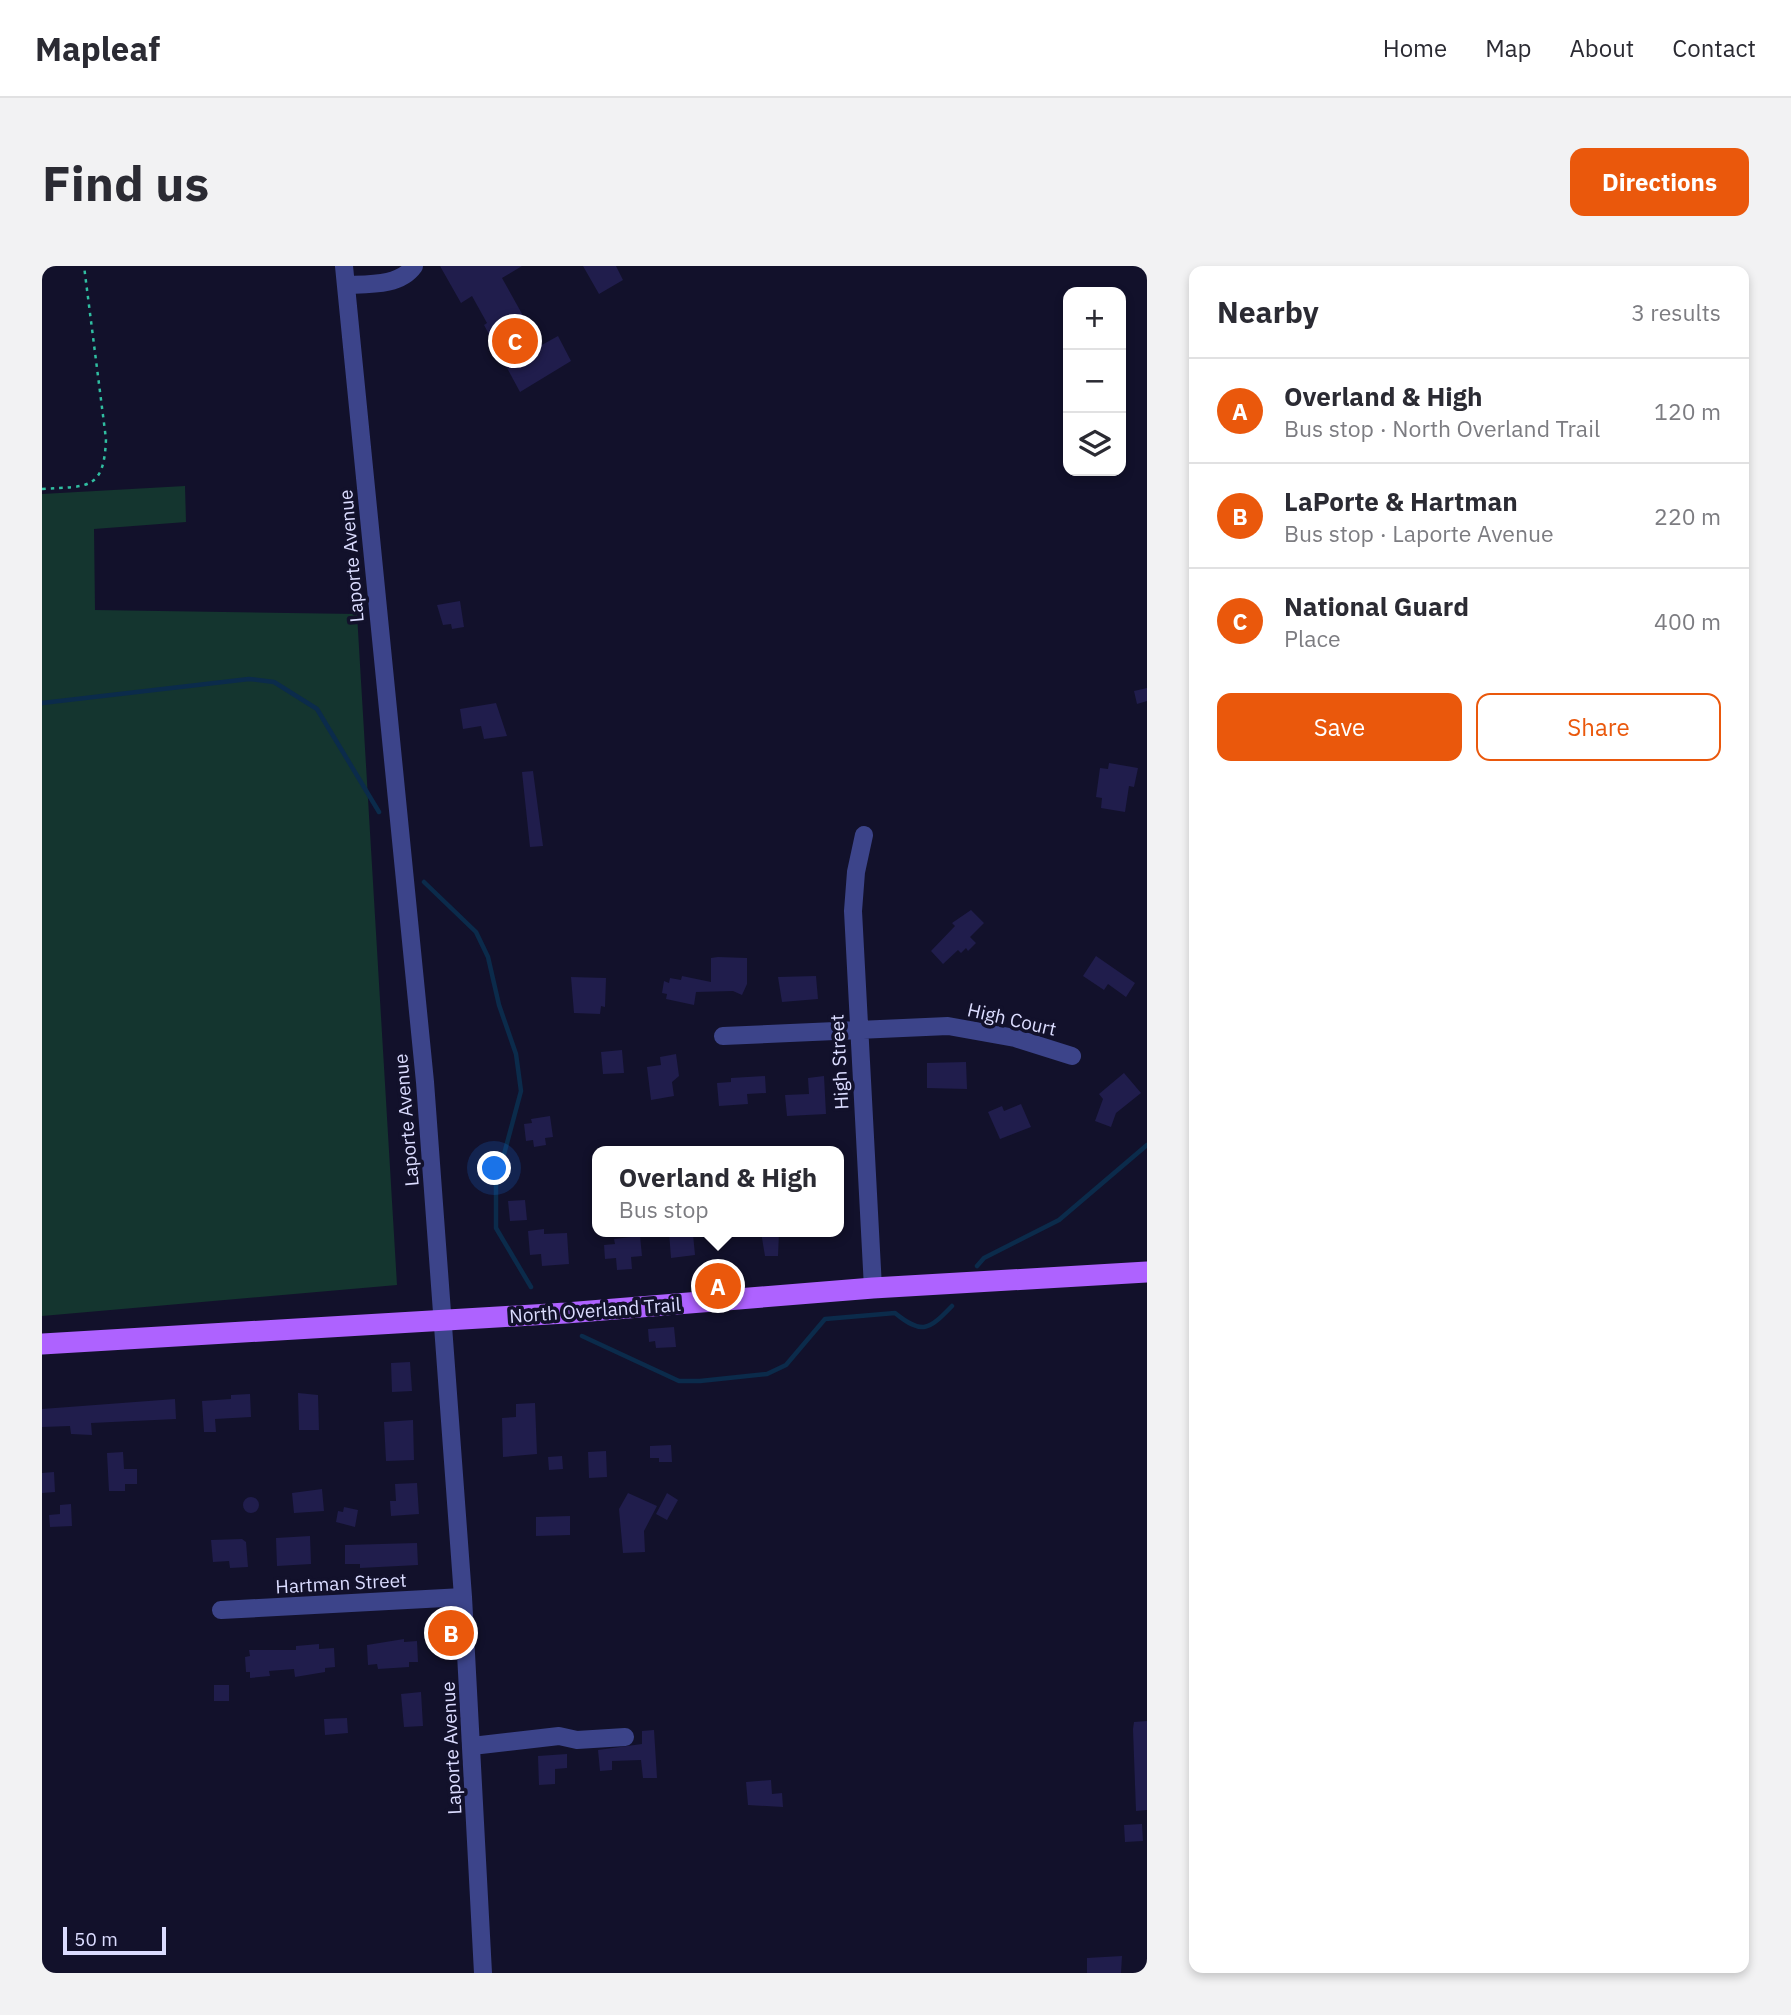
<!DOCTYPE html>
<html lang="en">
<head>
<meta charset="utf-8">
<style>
  :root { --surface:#fff; --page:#f2f2f3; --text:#2b2b33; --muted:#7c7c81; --line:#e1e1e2; --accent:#ea580c }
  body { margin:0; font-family:"IBM Plex Sans",sans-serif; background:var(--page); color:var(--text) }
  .controls { position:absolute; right:21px; top:21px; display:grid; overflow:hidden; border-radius:14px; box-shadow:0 4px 10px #0003 }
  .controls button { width:63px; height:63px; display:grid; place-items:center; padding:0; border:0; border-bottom:2px solid var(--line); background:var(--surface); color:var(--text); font:35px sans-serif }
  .scale { position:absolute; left:21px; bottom:18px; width:103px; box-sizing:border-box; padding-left:7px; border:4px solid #dbdcff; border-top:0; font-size:19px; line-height:24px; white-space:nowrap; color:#dbdcff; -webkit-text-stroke:5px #12112b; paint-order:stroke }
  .you { position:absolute; left:453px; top:903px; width:24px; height:24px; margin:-18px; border:5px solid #fff; border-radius:50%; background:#1a73e8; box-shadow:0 0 0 10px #1a73e833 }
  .badge { display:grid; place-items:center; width:46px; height:46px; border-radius:50%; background:var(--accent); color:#fff; font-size:23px; font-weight:700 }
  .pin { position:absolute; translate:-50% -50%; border:4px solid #fff; box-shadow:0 2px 7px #0006 }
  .popup { position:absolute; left:550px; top:880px; width:252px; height:91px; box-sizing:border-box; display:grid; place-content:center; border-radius:14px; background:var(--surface); filter:drop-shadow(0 2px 5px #0005); font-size:23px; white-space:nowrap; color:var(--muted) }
  .popup b { font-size:26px; color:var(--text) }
  .popup::after { content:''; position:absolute; left:50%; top:100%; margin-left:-14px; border:14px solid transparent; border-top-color:var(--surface) }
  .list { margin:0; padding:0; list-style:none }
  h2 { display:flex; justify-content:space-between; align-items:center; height:91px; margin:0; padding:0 28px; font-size:30px }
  h2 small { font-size:23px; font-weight:400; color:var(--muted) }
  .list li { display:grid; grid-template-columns:46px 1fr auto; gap:21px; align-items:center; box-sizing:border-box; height:105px; padding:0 28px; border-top:2px solid var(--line) }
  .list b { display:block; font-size:26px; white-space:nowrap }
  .list p { margin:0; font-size:23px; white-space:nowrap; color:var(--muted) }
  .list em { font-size:23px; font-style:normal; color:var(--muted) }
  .actions { display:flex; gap:14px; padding:21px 28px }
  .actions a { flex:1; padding:16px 0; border:2px solid var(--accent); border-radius:14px; text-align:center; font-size:24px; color:var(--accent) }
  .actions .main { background:var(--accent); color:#fff }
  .icon { flex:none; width:38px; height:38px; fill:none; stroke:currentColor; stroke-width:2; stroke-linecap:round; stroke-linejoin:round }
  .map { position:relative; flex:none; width:1105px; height:1707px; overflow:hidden; border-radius:14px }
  header { display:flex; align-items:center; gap:42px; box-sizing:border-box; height:98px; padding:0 35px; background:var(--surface); border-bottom:2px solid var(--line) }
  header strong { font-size:33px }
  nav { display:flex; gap:38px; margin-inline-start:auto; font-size:24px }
  .intro { display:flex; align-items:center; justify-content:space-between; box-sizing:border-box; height:168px; padding:0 42px }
  h1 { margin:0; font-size:49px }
  .button { padding:18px 32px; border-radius:14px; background:var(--accent); color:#fff; font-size:24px; font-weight:700 }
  main { display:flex; gap:42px; padding:0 42px }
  aside { flex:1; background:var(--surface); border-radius:14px; box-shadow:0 4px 10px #0003 }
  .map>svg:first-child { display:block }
  .green { fill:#14352f }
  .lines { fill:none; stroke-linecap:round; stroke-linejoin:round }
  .stream { stroke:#0b2b4b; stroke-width:4.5 }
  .building { fill:#201d4c }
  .path { stroke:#30bea1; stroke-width:2.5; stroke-dasharray:3.5 5; stroke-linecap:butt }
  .minor { stroke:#3c448a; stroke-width:18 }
  .major { stroke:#ae62ff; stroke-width:21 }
  .labels { text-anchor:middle; stroke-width:7; stroke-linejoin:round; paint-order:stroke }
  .street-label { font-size:19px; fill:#dbdcff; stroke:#12112b }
</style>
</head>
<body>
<header>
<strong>Mapleaf</strong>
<nav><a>Home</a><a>Map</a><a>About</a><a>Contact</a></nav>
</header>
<div class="intro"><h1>Find us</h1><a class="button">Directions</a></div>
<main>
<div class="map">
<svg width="1105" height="1707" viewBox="0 0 1105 1707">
  <rect width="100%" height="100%" fill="#12112b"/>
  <!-- green -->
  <path class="green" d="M143,220L144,256L52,263L53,344L315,348L355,1019L0,1050V228Z"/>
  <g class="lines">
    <!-- stream -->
    <path class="stream" d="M0,437L207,413L232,416L275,443L337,546
      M382,616L434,666L446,691L457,739L474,788L479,825L454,918V962L489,1021
      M935,1000L942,992L1017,954L1105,879
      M540,1070L637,1115H658L725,1108L744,1099L783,1053L853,1047C880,1069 887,1064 910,1040"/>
  </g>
  <!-- building -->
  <path class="building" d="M398,0H480L460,12L498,80L516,70L529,95L478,126L442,59L445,57L430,30L419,37Z
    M541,0H574L581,14L557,28Z
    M418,335L422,361L410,363L409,358L401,359L395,339Z
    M1105,422V435L1095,438L1092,425Z
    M454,437L465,470L442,473L439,460L421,463L418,443Z
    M1067,497L1096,502L1092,521L1087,520L1083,546L1059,542L1060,532L1054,531L1058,502L1066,503Z
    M491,505L501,580L488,581L480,506Z
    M929,644L942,657L928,671L934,677L926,685L924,682L919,687L916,684L901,698L889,685L913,660L910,657Z
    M1054,690L1093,717L1084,731L1066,718L1062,724L1041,710Z
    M676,691L705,692V718L700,729L691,725L654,726L652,739L624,733L625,728L620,727L622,715L627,717L628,712L639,714L640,710L669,716V692Z
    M774,710L776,733L740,736L736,711Z
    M529,711L564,712L563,741L559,740L558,748L532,747Z
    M580,784L582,807L561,808L559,786Z
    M634,788L637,810L630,816L632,830L609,834L605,801L619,799L618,791Z
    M924,796L925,823L885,822V797Z
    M1082,807L1099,827L1074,847L1069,861L1053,855L1061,833L1057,828Z
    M723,810L724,827L705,828L706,838L677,840L675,817L689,816V812Z
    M782,810L784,848L745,850L743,829L767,828L766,812Z
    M979,838L989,861L958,873L946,846L960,840L962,845Z
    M508,850L511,871L503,872L504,879L492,881L491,874L484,875L482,858L490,857L489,853Z
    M483,934L485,954L468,955L466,935Z
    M502,963V968L525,967L527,998L500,1000L499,988L488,989L486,965Z
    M627,966L651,968L653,989L629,992Z
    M719,966H737L736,990H723Z
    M598,970L600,990L589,991L590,1003L575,1004L574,992L563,993L562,979L573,978L572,973Z
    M632,1061L634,1081L614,1082L613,1075L607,1076L606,1063Z
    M368,1096L370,1125L350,1126L349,1097Z
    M256,1127L276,1129L277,1164H257Z
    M208,1128L209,1151L173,1153L174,1166H162L160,1135L189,1133V1129Z
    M133,1133L134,1153L49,1157L50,1169L29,1168L28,1160L0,1161V1143Z
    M493,1137L495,1188L461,1191L460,1152L474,1151V1138Z
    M371,1154L372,1194L344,1195L342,1156Z
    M629,1179L630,1196H617V1192H608V1180Z
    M564,1185L565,1211L547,1212L546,1186Z
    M81,1186L82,1203H95V1218H83V1225H67L65,1187Z
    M520,1190L521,1203L507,1204L506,1191Z
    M12,1206L13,1226L0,1227V1207Z
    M375,1217L377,1248L349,1250L348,1235H354L353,1218Z
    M280,1223L282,1245L252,1247L250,1227Z
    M586,1227L615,1240L602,1265L603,1286L581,1287L577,1243Z
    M625,1227L636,1234L625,1254L614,1248Z
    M201 1239a8 8 0 1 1 16 0a8 8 0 1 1-16 0Z
    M29,1238L30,1260L8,1261L7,1249L18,1248V1239Z
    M302,1241L316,1244L313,1261L294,1256L296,1245L301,1246Z
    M528,1250V1269L494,1270V1251Z
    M268,1270L269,1298L235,1300L234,1272Z
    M200,1273L204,1276L206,1301L188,1302L187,1295L171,1296L169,1274Z
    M375,1277L376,1299L318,1302V1298H303V1279Z
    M362,1373V1376L375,1375L376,1396H367V1401L336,1403L335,1398L326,1399L325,1379Z
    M277,1378V1383L292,1382L293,1401L283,1402V1406L253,1411L252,1403L227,1405L228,1410L208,1412V1406H204L203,1391L208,1390L207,1384H254V1380Z
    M172,1419H187V1435H172Z
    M379,1426L381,1460L362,1461L359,1428Z
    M305,1452L306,1467L283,1469L282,1453Z
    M1105,1455V1544L1094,1545L1091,1463L1092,1456Z
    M612,1464L615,1512H601L599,1494L570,1495V1504L558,1505L556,1484L600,1478V1465Z
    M525,1488V1502L513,1503V1518L497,1519L496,1490Z
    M729,1514L730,1528L740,1527L741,1541L706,1539L704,1516Z
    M1100,1558L1101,1575L1083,1576L1082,1559Z
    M1080,1690L1079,1707H1045V1692Z"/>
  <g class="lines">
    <!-- path -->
    <path class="path" d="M0,223C46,220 62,225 64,173L42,0"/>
    <!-- minor -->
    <path class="minor" d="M302,0L383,816L421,1331L441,1707
      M304,19C327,18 358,20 372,0
      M822,569L814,606L811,645L831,1022
      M681,770L906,760L973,772L1030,790
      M179,1344L421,1331
      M430,1480L517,1470L535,1474L583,1471"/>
    <!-- major -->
    <path class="major" d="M0,1078L524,1047L831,1022L1105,1006"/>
  </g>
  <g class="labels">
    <!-- street labels -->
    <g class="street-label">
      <text transform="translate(309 290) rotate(-95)" y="7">Laporte Avenue</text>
      <text transform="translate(970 753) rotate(13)" y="7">High Court</text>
      <text transform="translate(797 796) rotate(-93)" y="7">High Street</text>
      <text transform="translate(364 854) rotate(-95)" y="7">Laporte Avenue</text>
      <text transform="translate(553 1044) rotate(-4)" y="7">North Overland Trail</text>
      <text transform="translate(299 1317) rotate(-3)" y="7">Hartman Street</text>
      <text transform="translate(409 1482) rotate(-93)" y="7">Laporte Avenue</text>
    </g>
  </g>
</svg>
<div class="controls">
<button>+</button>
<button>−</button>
<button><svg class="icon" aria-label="layers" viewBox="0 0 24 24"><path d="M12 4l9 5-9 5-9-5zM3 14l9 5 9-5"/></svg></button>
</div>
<div class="scale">50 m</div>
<div class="you"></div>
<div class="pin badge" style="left:676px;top:1020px">A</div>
<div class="popup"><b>Overland &amp; High</b>Bus stop</div>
<div class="pin badge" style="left:409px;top:1367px">B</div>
<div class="pin badge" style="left:473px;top:75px">C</div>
</div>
<aside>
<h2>Nearby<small>3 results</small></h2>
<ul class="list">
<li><span class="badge">A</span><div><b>Overland &amp; High</b><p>Bus stop · North Overland Trail</p></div><em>120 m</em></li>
<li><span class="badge">B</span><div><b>LaPorte &amp; Hartman</b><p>Bus stop · Laporte Avenue</p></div><em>220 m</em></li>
<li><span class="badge">C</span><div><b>National Guard</b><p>Place</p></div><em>400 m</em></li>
</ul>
<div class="actions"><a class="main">Save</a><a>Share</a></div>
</aside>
</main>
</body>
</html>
